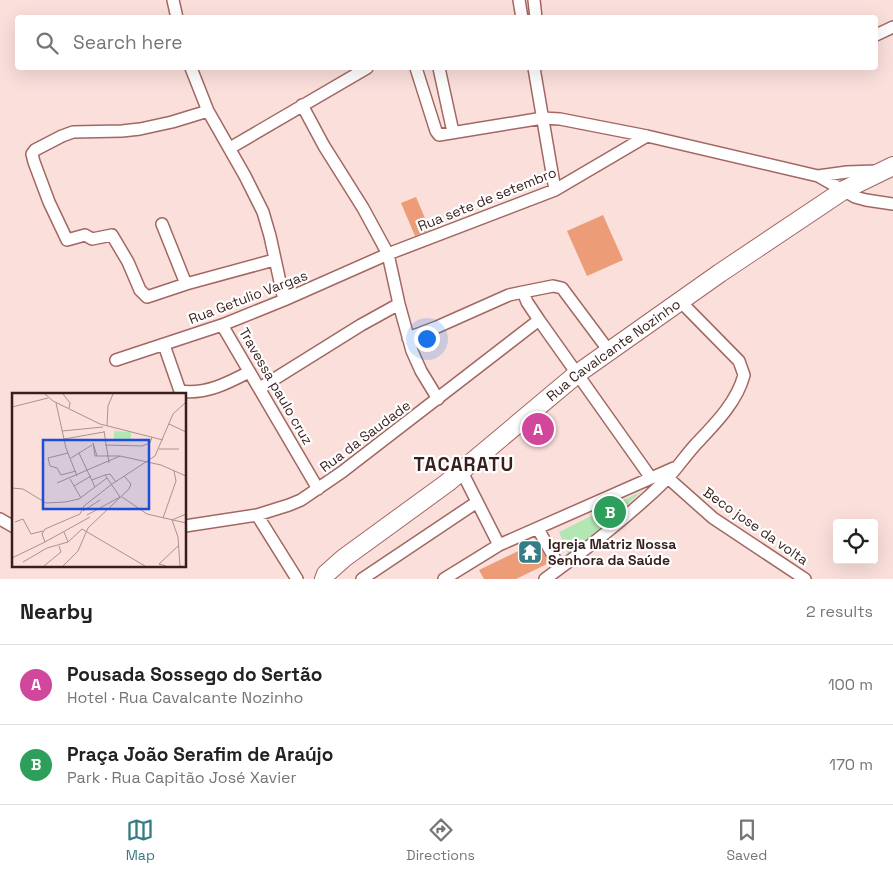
<!DOCTYPE html>
<html lang="en">
<head>
<meta charset="utf-8">
<style>
  :root { --surface:#fff; --page:#f2f2f2; --text:#222; --muted:#767676; --line:#e0e0e0; --accent:#357c85 }
  body { margin:0; font-family:"Space Grotesk",sans-serif; background:var(--page); color:var(--text) }
  .controls { position:absolute; right:15px; bottom:15px; display:grid; overflow:hidden; border-radius:5px; box-shadow:0 5px 20px #0002 }
  .controls button { width:45px; height:45px; display:grid; place-items:center; padding:0; border:0; border-bottom:1px solid var(--line); background:var(--surface); color:var(--text); font:25px sans-serif }
  .you { position:absolute; left:426px; top:338px; width:18px; height:18px; margin:-12px; border:4px solid #fff; border-radius:50%; background:#1a73e8; box-shadow:0 0 0 8px #1a73e833 }
  .badge { display:grid; place-items:center; width:32px; height:32px; border-radius:50%; background:var(--accent); color:#fff; font-size:16px; font-weight:700 }
  .pin { position:absolute; translate:-50% -50%; border:2px solid #fff; box-shadow:0 1px 5px #0006 }
  .list { margin:0; padding:0; list-style:none }
  h2 { display:flex; justify-content:space-between; align-items:center; height:65px; margin:0; padding:0 20px; font-size:21px }
  h2 small { font-size:16px; font-weight:400; color:var(--muted) }
  .list li { display:grid; grid-template-columns:32px 1fr auto; gap:15px; align-items:center; box-sizing:border-box; height:80px; padding:0 20px; border-top:1px solid var(--line) }
  .list b { display:block; font-size:19px; white-space:nowrap }
  .list p { margin:0; font-size:16px; white-space:nowrap; color:var(--muted) }
  .list em { font-size:16px; font-style:normal; color:var(--muted) }
  .icon { flex:none; width:28px; height:28px; fill:none; stroke:currentColor; stroke-width:2; stroke-linecap:round; stroke-linejoin:round }
  .map { position:relative; flex:none; width:893px; height:579px; overflow:hidden }
  .search { position:absolute; background:var(--surface); box-shadow:0 5px 20px #0002; left:15px; right:15px; top:15px; height:55px; display:flex; align-items:center; gap:12px; box-sizing:border-box; padding:0 18px; border-radius:5px; color:var(--muted); font-size:19px }
  .sheet { height:225px; background:var(--surface) }
  nav { display:flex; justify-content:space-around; align-items:center; box-sizing:border-box; height:70px; border-top:1px solid var(--line); background:var(--surface); font-size:14px; color:var(--muted) }
  nav a { display:grid; justify-items:center; gap:2px }
  nav .on { color:var(--accent) }
  .map>svg:first-child { display:block }
  .green { fill:#b2e7b4 }
  .building { fill:#ec9c76 }
  .lines { fill:none; stroke-linecap:round; stroke-linejoin:round }
  .street-casing { stroke:#a36762; stroke-width:14 }
  .primary-casing { stroke:#a36762; stroke-width:20 }
  .street { stroke:#fff; stroke-width:11 }
  .primary { stroke:#fff; stroke-width:18 }
  .labels { text-anchor:middle; stroke-width:4.5; stroke-linejoin:round; paint-order:stroke }
  .street-label { font-size:14px; fill:#381f1d; stroke:#fff }
  .poi-label { font-size:14px; font-weight:bold; fill:#381f1d; stroke:#fff; text-anchor:start }
  .district-label { font-size:19px; font-weight:bold; letter-spacing:1px; fill:#381f1d; stroke:#fff }
  .inset-road { fill:none; stroke:#ac928f; stroke-width:1 }
  .view { fill:#1d4ed8; fill-opacity:0.15; stroke:#1d4ed8; stroke-width:2.5 }
  .inset-edge { fill:none; stroke:#381f1d; stroke-width:2.5 }
</style>
</head>
<body>
<div class="map">
<svg width="893" height="579" viewBox="0 0 893 579">
  <rect width="100%" height="100%" fill="#fadfdb"/>
  <!-- green -->
  <path class="green" d="M642,491L570,558L559,532Z"/>
  <!-- building -->
  <path class="building" d="M416,197L430,230L415,236L401,203Z
    M603,215L623,260L587,276L567,231Z
    M537,542L549,563L516,579H484L479,570Z"/>
  <g class="lines">
    <defs>
      <path id="street" d="M173,0L177,18
        M519,0L522,18
        M534,0L536,18
        M876,35L893,27
        M191,68L208,111L245,176L263,212L270,236L284,300
        M416,68L436,131L439,135L543,118L560,119L647,136L818,176L855,197L866,200L893,204
        M439,68L453,132
        M534,68L555,190
        M302,105L324,146L363,208L388,254L399,304L412,351L421,371L438,399
        M208,111L172,122L140,129L122,131L73,132L62,136L35,150L32,154L34,162L49,202L67,240L85,235L92,239L112,235L128,262L140,290L147,297L186,284L274,260
        M230,148L367,68
        M818,176L847,172L876,171
        M162,224L186,284
        M523,292L553,286L562,288L609,351
        M222,325L318,489
        M408,338L437,327L509,295L523,292L527,302L539,320L651,478
        M164,345L180,391C205,395 228,383 249,372
        M116,360L222,325L284,300L388,254L555,190L647,136
        M260,388L361,325L399,304
        M461,470L499,545
        M668,478L713,518L805,579
        M257,515L297,579
        M0,519L14,527
        M185,526L257,515L289,505L301,500L342,472L539,320
        M538,529L560,568
        M362,579L477,502
        M444,579L499,545L674,468
        M545,579C587,549 630,515 667,479C677,468 686,455 696,444C715,424 737,402 744,375L739,361L680,301"/>
      <g id="primary">
        <path id="s1" d="M324,579L326,574L344,558L447,483L577,374L720,273L844,190L893,166"/>
      </g>
    </defs>
    <!-- street casing -->
    <use href="#street" class="street-casing"/>
    <!-- primary casing -->
    <use href="#primary" class="primary-casing"/>
    <!-- street -->
    <use href="#street" class="street"/>
    <!-- primary -->
    <use href="#primary" class="primary"/>
  </g>
  <!-- icons -->
  <defs>
    <symbol id="temple-square" viewBox="-11 -11 22 22"><rect x="-9" y="-9" width="18" height="18" rx="4" fill="#357c85" stroke="#fff"/><path d="M0-6L5-2H3V0L6.5 2.5H4V6H1.5V3h-3V6H-4V2.5H-6.5L-3 0V-2H-5Z" fill="#fff"/></symbol>
  </defs>
  <g fill-rule="evenodd">
    <use href="#temple-square" x="516" y="538" width="28" height="28"/>
  </g>
  <g class="labels">
    <!-- street labels -->
    <g class="street-label">
      <text transform="translate(487 199) rotate(-22)" y="5">Rua sete de setembro</text>
      <text transform="translate(248 297) rotate(-21)" y="5">Rua Getulio Vargas</text>
      <text dy="5" stroke="none"><textPath href="#s1" startOffset="370">Rua Cavalcante Nozinho</textPath></text>
      <text transform="translate(276 386) rotate(60)" y="5">Travessa paulo cruz</text>
      <text transform="translate(365 436) rotate(-37)" y="5">Rua da Saudade</text>
      <text transform="translate(756 526) rotate(35)" y="5">Beco jose da volta</text>
    </g>
    <!-- poi labels -->
    <g class="poi-label">
      <text x="548" y="549">Igreja Matriz Nossa<tspan x="548" dy="16">Senhora da Saúde</tspan></text>
    </g>
    <!-- district labels -->
    <g class="district-label">
      <text x="464" y="471">TACARATU</text>
    </g>
  </g>
  <!-- overview -->
  <g transform="translate(12 393)">
    <rect width="174" height="174" fill="#fadfdb"/>
    <path d="M102,38L119,39V47H102Z" fill="#b2e7b4"/>
    <path class="inset-road" d="M33,1L41,8L88,31L151,47M51,1L58,10L57,15M44,10L54,55L65,83M0,14L36,5M157,31L174,39M95,33L96,13L101,1M50,38L91,34M92,38L97,70M52,46L92,39M93,52L130,53L138,50L140,44M147,56H167M56,60L36,65L38,73L45,75L49,82L64,78M67,60L83,94M85,63L81,50L83,63H108L149,72L174,83M59,65L80,52M93,82L98,81L104,89M58,86L69,105M80,87L93,82L108,104M45,90L108,63M62,93L79,83M0,95L11,96L34,110L53,109L67,106L95,85M110,104L135,121L174,130M71,118L88,107M75,122L108,104M151,125L164,88L162,78M3,129L11,126L19,141L31,138M33,149L78,124M56,149L70,136L133,173M0,165L33,149L30,141L33,136L68,121L72,113L100,91L143,63L161,21L174,9M11,169L35,155L56,149L52,139M32,173L49,159L47,153M51,173L66,158L76,135L117,96L119,91L112,83M154,173L147,171L166,153M168,173L166,144L160,127L174,121"/>
    <path class="view" d="M31,47H137V116H31Z"/>
    <rect width="174" height="174" class="inset-edge"/>
  </g>
</svg>
<div class="controls">
<button><svg class="icon" aria-label="locate" viewBox="0 0 24 24"><circle cx="12" cy="12" r="6"/><path d="M12 2v4M12 18v4M2 12h4M18 12h4"/></svg></button>
</div>
<div class="you"></div>
<div class="pin badge" style="left:538px;top:429px;background:#d1479c">A</div>
<div class="pin badge" style="left:610px;top:512px;background:#2e9e5b">B</div>
<div class="search"><svg class="icon" aria-label="search" viewBox="0 0 24 24"><circle cx="10" cy="10" r="6"/><path d="M15 15l6 6"/></svg>Search here</div>
</div>
<section class="sheet">
<h2>Nearby<small>2 results</small></h2>
<ul class="list">
<li><span class="badge" style="background:#d1479c">A</span><div><b>Pousada Sossego do Sertão</b><p>Hotel · Rua Cavalcante Nozinho</p></div><em>100 m</em></li>
<li><span class="badge" style="background:#2e9e5b">B</span><div><b>Praça João Serafim de Araújo</b><p>Park · Rua Capitão José Xavier</p></div><em>170 m</em></li>
</ul>
</section>
<nav>
<a class="on"><svg class="icon" aria-label="map" viewBox="0 0 24 24"><path d="M3 6l6-2 6 2 6-2v14l-6 2-6-2-6 2zM9 4v14M15 6v14"/></svg>Map</a>
<a><svg class="icon" aria-label="directions" viewBox="0 0 24 24"><path d="M12 3l9 9-9 9-9-9zM9 14v-3h6M13 9l2 2-2 2"/></svg>Directions</a>
<a><svg class="icon" aria-label="saved" viewBox="0 0 24 24"><path d="M7 4h10v16l-5-4-5 4z"/></svg>Saved</a>
</nav>
</body>
</html>
